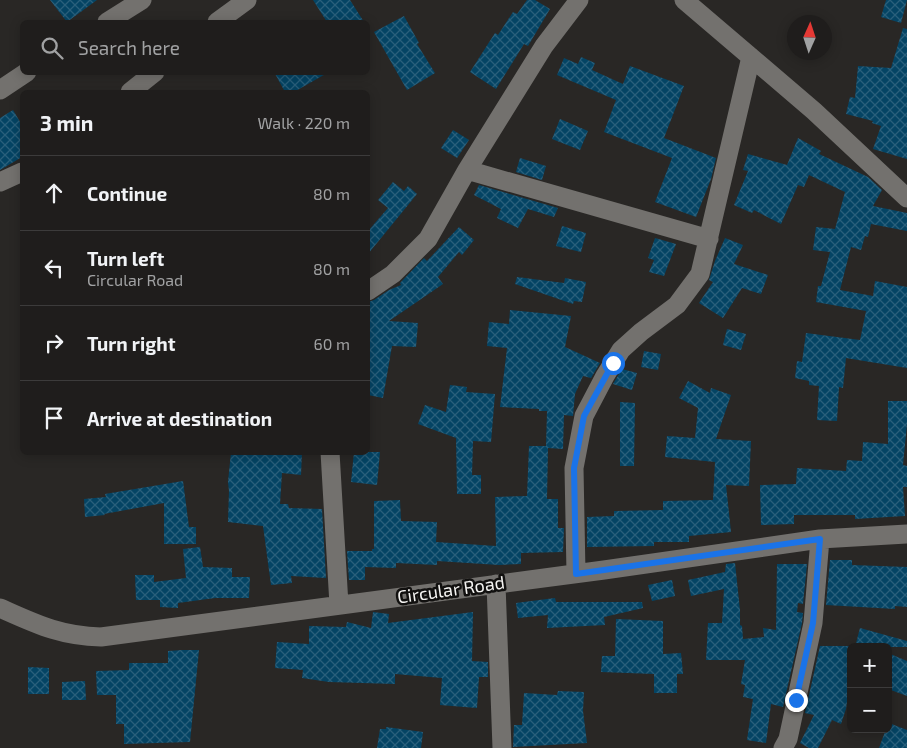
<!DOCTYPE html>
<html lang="en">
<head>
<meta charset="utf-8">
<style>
  :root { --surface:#1f1d1c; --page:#2c2a29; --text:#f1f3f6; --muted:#a1a2a3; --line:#3c3b3b }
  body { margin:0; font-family:"Exo 2",sans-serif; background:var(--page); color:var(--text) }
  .controls { position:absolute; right:15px; bottom:15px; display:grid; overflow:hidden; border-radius:8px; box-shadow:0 2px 12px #0003 }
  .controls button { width:45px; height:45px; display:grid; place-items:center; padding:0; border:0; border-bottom:1px solid var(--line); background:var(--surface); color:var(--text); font:25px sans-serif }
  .compass { position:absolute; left:787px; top:15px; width:45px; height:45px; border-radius:50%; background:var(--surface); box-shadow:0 2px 12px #0003; rotate:3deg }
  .stop { position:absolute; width:15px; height:15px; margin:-11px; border:4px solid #1a73e8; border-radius:50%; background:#fff }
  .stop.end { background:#1a73e8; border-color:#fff; box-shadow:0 1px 5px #0008 }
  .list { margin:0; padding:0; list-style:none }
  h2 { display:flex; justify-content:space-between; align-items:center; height:65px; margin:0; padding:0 20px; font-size:21px }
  h2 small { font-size:16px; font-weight:400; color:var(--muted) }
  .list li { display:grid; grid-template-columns:32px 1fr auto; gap:15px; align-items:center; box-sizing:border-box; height:75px; padding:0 20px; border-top:1px solid var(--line) }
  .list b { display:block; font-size:19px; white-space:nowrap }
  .list p { margin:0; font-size:16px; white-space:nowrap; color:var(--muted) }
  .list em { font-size:16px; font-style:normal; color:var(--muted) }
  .icon { flex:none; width:28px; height:28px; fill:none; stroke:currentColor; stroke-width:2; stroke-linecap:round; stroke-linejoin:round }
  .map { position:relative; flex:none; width:907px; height:748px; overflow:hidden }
  .search { position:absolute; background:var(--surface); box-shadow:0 2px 12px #0003; left:20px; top:20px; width:350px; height:55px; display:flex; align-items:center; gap:12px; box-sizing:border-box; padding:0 18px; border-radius:8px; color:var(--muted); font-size:19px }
  .panel { position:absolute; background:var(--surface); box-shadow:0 2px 12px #0003; left:20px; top:90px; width:350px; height:365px; border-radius:8px }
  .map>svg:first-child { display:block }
  .building { fill:url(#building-cross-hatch) }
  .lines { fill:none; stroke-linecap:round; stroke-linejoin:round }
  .minor { stroke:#73716e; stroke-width:19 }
  .route { stroke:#1a73e8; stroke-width:6 }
  .labels { text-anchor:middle; stroke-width:5; stroke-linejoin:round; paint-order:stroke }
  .street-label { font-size:18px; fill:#f4f3f1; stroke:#11100f }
</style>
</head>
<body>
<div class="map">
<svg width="907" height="748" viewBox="0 0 907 748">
  <defs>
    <pattern id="building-cross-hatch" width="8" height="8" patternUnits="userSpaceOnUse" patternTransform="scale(1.25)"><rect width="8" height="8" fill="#044464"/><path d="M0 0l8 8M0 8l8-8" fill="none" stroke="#295f7b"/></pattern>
  </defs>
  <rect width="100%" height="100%" fill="#292725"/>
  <!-- building -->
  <path class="building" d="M50,0H97L67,22Z
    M313,0H350L364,22H327Z
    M527,0H535L550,9L528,46L524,44L496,89L470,72L495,33L498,35L513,12L517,14Z
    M886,0H907L901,23L881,17Z
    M404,16L419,43L417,44L435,73L407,90L374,32Z
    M903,28L907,29V159L873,149L881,126L872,123L873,121L846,114L850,97L855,98L858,66L891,68Z
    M581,57L595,63L592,70L623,84L630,66L684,86L664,138L716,158L711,179L696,217L655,202L672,158L604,132L616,100L557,75L564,58L578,64Z
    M274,72H329L294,92H285Z
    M13,110L22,125V157L0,170V118Z
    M560,119L588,131L580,150L552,139Z
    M453,130L469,140L457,158L441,148Z
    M798,138L821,151L819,154L868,177L882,190L873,206L907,213V231L871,224L868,237L865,236L861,250L851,247L840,290L873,296L875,281L907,287V368L846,358L843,388L839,387L837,421L817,420L819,386L809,385V381L795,378L797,361L802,362L806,333L860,340L866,311L816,302L818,286H821L830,252L813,250L816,227L835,229L845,192L809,175L804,187L798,185L781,224L754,210L752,213L734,205L748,171L743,170L748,154L787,165Z
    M520,158L546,166L542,180L516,172Z
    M393,182L404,191L408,186L417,194L368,254V231L388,208L378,200Z
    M479,185L558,208L554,217L528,209L518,228L497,218L501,209L474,195Z
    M562,226L586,233L581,252L556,246Z
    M459,227L474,240L462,255L459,252L438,277L443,284L389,321L418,323L416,347L392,346L383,398L368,395L369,314L368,313V302L374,300L389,290L401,285L400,283L424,258L427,261Z
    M655,238L676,244L664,276L649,272L654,260L648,258Z
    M725,238L743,245L734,264L768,275L761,294L742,288L723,318L699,303L713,282L709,280L715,261Z
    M517,277L564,283L565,278L586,282L582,302L574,301L573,304L515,284Z
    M510,310L571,316L565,347L600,363L591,378L583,376L575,394L573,416L564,415L563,449L548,448L547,499H558V528H564L563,552L521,553V564L499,565L437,561V565L396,563V568L365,567V580H349L347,551H372V549H374V501L400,500L401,521L437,522L436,542L496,546L495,497L527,496L529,446H546L547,411H539V409L500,407L507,348L487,346L489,322L509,324Z
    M727,329L746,334L741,350L723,345Z
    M644,351L661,354L658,370L641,367Z
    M622,369L637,373L632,390L613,384Z
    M688,381L710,393L711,388L731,395L716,439L751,441L749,486L726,485L731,532L689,536V542H654V546L587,547V517L614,516V511L663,510V501L713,500L715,462L665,457L667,436L695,438L698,408L679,398Z
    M450,385L467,387L466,392L495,394L491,442L473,441L472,475H481V494H457L456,438L418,424L425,405L446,412Z
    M888,401H907V424L903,465L907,466V487H903L905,516L855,519V515H794V524L761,525L760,485L796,484L797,468L846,471L847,460L862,461L863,442L888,444Z
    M620,402L635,403L634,466H620Z
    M231,452H302L301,475L282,473L280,504H288L289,508L322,509L326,578L291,576L292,583L271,585L263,526L228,522L229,491L228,482Z
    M354,452H380L377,485L351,482Z
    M183,481L189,527H196V544H164V503L104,514L105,515L85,517L84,499L106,497L105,494Z
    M200,547L203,567L232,568V577H250L249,598H215L178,603V608L160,607V600H136L135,575H154V582L186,578L183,549Z
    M830,560H852V565L907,567V607L895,606V609L826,605Z
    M735,563L740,610V625L742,626L743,639L764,637L763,628L776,630L777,564H807L803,604L798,603L797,612L803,613L802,623L783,707L771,704L766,743L747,740L753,699L743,697L745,685L741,684L745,660H706L708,623H722L724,589L691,596L688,580L725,572L726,564Z
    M672,580L675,596L652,601L648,585Z
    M555,598L556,602H642L643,608L604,617L605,625L547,628L548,615L518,618L516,603Z
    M373,612L389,614L388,623L473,612L472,661L488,662V677H479L477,708L440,705L442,678L395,674V684L329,682L302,678L303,670L275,668L277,642L309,644V626L346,627L347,622L371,628Z
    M616,619L663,621V654L681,653L683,674H677V693H654V674L601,672L602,656H615Z
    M860,628L907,641V647H855Z
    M820,646H851V675L846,709L841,724L832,720L818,748H809L800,743L814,715L805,713Z
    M182,650H199L190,742L124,744V724H116V695H97L96,671L129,670V663H168V651Z
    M888,653L907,661V696L888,689Z
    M28,667L49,668V694H28Z
    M85,681L86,700H62V682Z
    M558,691L584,692L583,711L587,743L513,747L514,725H522L524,693L557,695Z
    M889,723L907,730V748H879L886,729H888Z
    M386,727L423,732L421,748H377L380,729H386Z"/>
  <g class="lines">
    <!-- minor -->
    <path class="minor" d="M684,0L814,111L907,198
      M107,22L142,0
      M217,22L247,0
      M0,90L27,72
      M130,92L155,72
      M467,170L709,239
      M0,182L22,172
      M368,291L393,274L428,239L467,170L544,46L579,0
      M330,452L339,605
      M576,573L574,468L584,416L605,376L621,350L641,332L677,305L700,274L751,57
      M496,584L502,748
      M0,608C36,624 60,636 101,637L604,570L820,539L907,534
      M783,748L788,739L813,623L820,539"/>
  </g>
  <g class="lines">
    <!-- route -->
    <path class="route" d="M613,363L584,416L574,468L576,574L820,539L813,623L796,700"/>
  </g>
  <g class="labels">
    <!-- street labels -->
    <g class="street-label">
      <text transform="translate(451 590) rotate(-8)" y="6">Circular Road</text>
    </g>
  </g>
</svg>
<div class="controls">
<button>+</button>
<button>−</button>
</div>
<svg class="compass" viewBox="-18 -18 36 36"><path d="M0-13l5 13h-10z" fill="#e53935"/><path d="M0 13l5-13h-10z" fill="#a1a2a3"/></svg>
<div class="stop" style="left:613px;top:363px"></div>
<div class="stop end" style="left:796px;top:700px"></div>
<div class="search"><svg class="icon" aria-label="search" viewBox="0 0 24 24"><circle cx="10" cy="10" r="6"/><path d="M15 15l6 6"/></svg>Search here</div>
<section class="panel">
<h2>3 min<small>Walk · 220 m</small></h2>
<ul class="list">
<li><svg class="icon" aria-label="ahead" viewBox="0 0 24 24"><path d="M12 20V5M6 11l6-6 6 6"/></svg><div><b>Continue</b></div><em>80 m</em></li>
<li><svg class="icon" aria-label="left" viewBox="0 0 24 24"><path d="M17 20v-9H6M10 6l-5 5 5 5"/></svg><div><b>Turn left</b><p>Circular Road</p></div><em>80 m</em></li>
<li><svg class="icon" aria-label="right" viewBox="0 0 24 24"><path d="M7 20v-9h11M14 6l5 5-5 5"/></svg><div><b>Turn right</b></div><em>60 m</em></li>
<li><svg class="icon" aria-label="arrive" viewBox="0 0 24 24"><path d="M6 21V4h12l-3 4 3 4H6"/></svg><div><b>Arrive at destination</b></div></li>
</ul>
</section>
</div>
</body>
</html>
